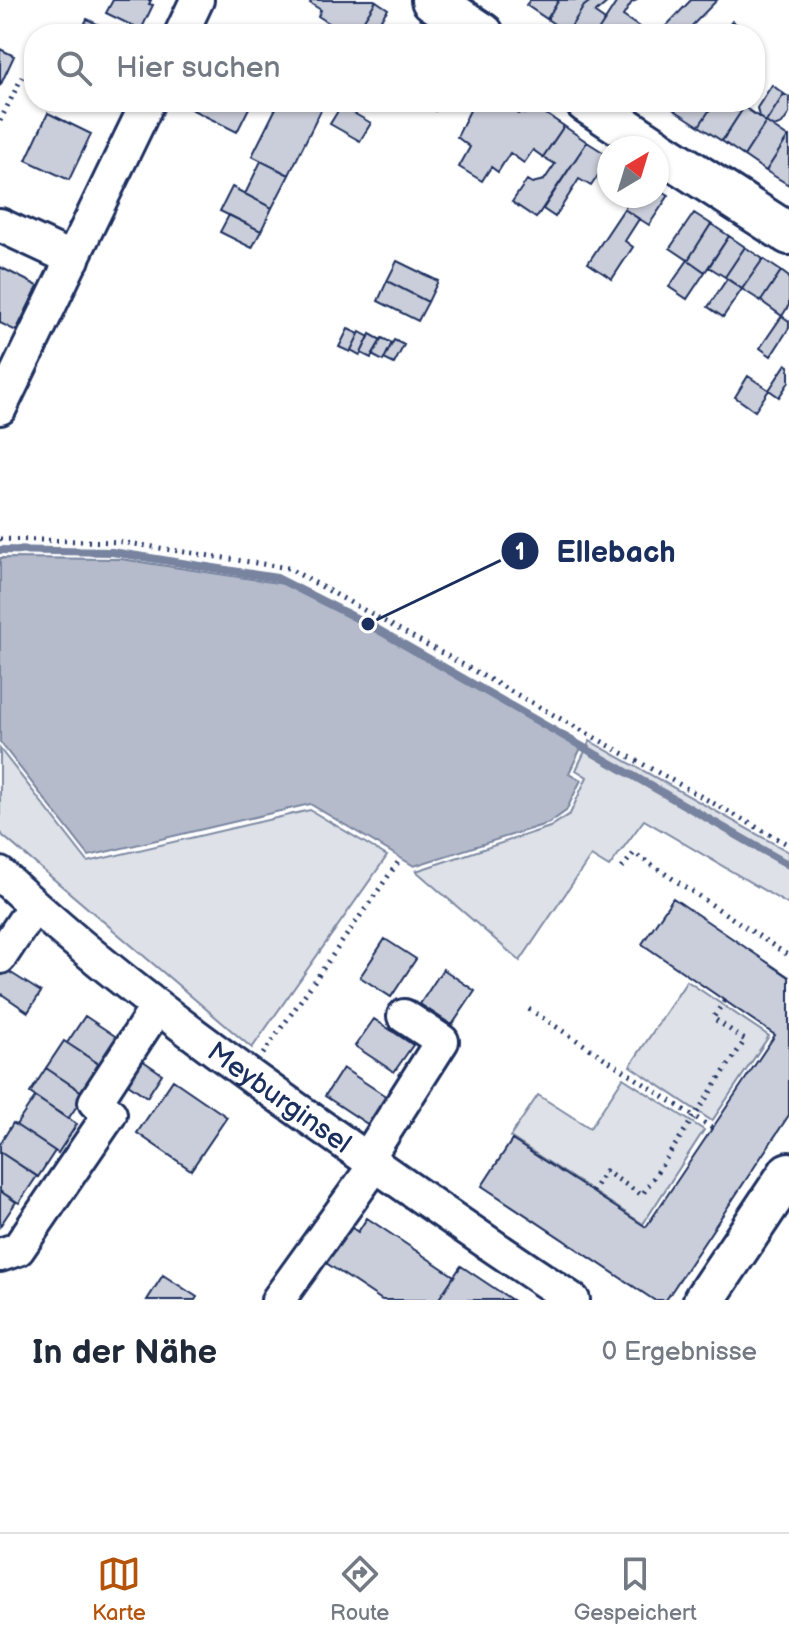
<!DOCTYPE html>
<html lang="de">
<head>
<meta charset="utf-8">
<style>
  :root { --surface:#fff; --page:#f6f6f7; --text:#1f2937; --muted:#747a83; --line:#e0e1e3; --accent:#b45309 }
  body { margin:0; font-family:"Balsamiq Sans",sans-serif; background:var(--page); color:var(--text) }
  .compass { position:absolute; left:597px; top:136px; width:72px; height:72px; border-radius:50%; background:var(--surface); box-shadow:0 2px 6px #0004; rotate:38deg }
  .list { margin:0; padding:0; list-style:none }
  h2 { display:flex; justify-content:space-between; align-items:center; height:104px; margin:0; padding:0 32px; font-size:34px }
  h2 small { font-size:26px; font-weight:400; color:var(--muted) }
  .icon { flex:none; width:44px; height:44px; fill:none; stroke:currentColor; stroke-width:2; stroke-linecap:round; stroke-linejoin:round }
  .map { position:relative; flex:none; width:789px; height:1300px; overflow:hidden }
  .search { position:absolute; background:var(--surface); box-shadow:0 2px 6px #0004; left:24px; right:24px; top:24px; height:88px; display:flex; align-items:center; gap:20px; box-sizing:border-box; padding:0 28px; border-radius:32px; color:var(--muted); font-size:30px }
  .sheet { height:232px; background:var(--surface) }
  nav { display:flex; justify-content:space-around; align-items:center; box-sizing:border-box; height:112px; border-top:2px solid var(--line); background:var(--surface); font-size:22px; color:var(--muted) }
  nav a { display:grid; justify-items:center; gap:4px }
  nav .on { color:var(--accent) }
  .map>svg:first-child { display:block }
  .green { fill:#dee1e7; stroke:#7c88a2; stroke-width:2 }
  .water { fill:#b5bbca; stroke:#77839f; stroke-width:2 }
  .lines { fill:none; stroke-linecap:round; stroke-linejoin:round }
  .stream { stroke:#77839f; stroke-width:8 }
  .building { fill:#caceda; stroke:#1b2f5e; stroke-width:2 }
  .minor-casing { stroke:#1b2f5e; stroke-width:38 }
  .major-casing { stroke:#1b2f5e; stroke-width:46 }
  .path { stroke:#1b2f5e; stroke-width:5; stroke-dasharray:2 6; stroke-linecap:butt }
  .minor { stroke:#fff; stroke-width:32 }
  .major { stroke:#fff; stroke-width:40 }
  .labels { text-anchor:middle; stroke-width:7; stroke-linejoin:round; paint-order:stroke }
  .street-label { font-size:28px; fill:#1b2f5e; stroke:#fff }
  .leader { fill:none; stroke:#1b2f5e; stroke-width:3 }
  .callout-dot { fill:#1b2f5e; stroke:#fff; stroke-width:3 }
  .mark-label { font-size:24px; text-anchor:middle; font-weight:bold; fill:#fff }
  .callout-label { font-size:30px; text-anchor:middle; font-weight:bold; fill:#1b2f5e; stroke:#fff; stroke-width:7; stroke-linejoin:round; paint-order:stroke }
</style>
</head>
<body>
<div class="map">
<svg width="789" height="1300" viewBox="0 0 789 1300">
  <rect width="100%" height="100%" fill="#fff"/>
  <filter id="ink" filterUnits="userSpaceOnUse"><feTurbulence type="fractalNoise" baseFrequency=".0125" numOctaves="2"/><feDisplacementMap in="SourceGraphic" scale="16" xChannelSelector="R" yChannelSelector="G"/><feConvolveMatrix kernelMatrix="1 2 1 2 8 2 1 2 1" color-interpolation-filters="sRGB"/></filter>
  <g filter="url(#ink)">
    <!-- green -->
    <path class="green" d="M590,741L789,852V905L644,820L609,867L591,856L520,961L416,871L550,827L570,814L587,777L576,770Z
      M0,749L88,862L310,810L387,856L252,1048L3,836L0,831Z
      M687,981L769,1036L712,1121L630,1066Z
      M623,1078L704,1130L643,1224L510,1137L538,1095L590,1128Z"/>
    <!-- water -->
    <path class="water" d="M0,558L121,559L284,584L375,630L581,748L569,773L581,780L566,811L549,823L414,866L310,804L89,856L0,742Z"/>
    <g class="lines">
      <!-- stream -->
      <path class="stream" d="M0,550L112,552L277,578L368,624L789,865"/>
    </g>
    <!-- building -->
    <path class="building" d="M113,0H151L149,4L153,5L141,30L106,13Z
      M312,0H374L376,1L355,34H346L318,16L321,10L310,3Z
      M530,0H559L547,19L526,5Z
      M559,0H592L584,6L567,33L547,19Z
      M592,0H610L595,13L605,20L596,34L567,33L584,6Z
      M618,0H637L632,2L623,16L645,31L643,34H596Z
      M691,0H717L684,34H677L666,26Z
      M376,1L388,9L381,19L403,34H355Z
      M87,19L117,34H92L82,29Z
      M732,21L749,32L748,34H723Z
      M666,26L677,34H661Z
      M0,49L14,56L0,86Z
      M772,85L784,94L766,122L759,117L757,108Z
      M784,94L789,97V114L782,124L774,127L766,122Z
      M177,102H252L237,132Z
      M279,102H325L289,175L252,156Z
      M422,102H444L435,111Z
      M474,102H500L519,114L521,112L525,114L531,104L564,126L543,157L533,150L524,163L510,153L498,172L491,167L482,181L459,167L470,147L457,137Z
      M670,102H715L699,126L668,106Z
      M715,102H736L744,107L722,141L699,126Z
      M341,106L371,123L360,141L330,124Z
      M744,107L766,122L744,156L722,141Z
      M48,113L91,134L69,180L26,160Z
      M766,122L788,137L766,171L744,156Z
      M564,126L587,142L536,218L512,202L527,180L532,183L544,180L555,164L543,157Z
      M788,137H789V185L766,171Z
      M587,142L609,156V159L591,186L579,179L555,217L543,209Z
      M261,161L289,175L272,208L245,194Z
      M232,187L272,208L261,231L220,211Z
      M657,188L669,195L649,225L624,209L633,196H657Z
      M624,209L639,219L625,241L633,247L612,279L588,263Z
      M694,213L711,224L688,260L670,248Z
      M229,215L261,231L252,248L220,232Z
      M711,224L729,236L705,272L688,260Z
      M729,236L745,247L725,277L709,267Z
      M745,247L763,259L742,289L725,277Z
      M763,259L781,271L761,301L742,289Z
      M688,260L705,272L687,299L669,287Z
      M397,261L438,281L428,302L387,281Z
      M0,267L38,286L16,331L0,323Z
      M781,271L789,277V305L782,316L761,301Z
      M727,279L742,289L723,317L708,307Z
      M387,281L428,302L418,321L378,301Z
      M782,316L789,321V328L771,356L760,348Z
      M348,329L359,334L350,352L339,347Z
      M360,332L369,337L360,355L351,350Z
      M370,334L381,340L371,358L361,353Z
      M382,338L392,343L383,361L372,355Z
      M394,340L404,345L394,364L384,359Z
      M786,364L789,366V382L779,397L769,390Z
      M748,376L769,390L755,411L735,397Z
      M673,898L789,977V1115L666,1300H654L482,1186L512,1140L646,1227L775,1035L642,944Z
      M385,939L416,959L391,997L360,977Z
      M0,966L41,992L28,1012L0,993Z
      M443,969L475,991L452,1025L420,1004Z
      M85,1016L121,1040L104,1067L67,1043Z
      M374,1019L413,1045L394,1072L355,1046Z
      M64,1041L103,1067L85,1094L46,1068Z
      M136,1056L162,1074L147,1097L121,1079Z
      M46,1068L85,1094L68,1119L30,1093Z
      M343,1068L390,1099L372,1127L325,1096Z
      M173,1080L227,1117L191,1170L137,1133Z
      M35,1097L77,1124L58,1153L16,1125Z
      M13,1123L55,1151L38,1177L0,1152V1144Z
      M0,1152L37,1176L19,1203L0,1191Z
      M0,1191L16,1202L0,1226Z
      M367,1218L454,1276L438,1300H382L320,1259L344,1222L358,1232Z
      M461,1266L512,1300H438Z
      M163,1275L197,1297L195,1300H147Z"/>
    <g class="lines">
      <defs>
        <g id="minor">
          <path d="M181,34L197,0"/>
          <path d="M0,225L73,259"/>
          <path d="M0,408L148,102"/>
          <path id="s1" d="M0,874C88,957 186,1030 284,1100C379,1168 475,1235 573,1300"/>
          <path d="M0,957L34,906"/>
          <path d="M367,1159L442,1041L404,1016"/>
          <path d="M0,1255L18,1249L110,1114L95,1102L157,1007"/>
          <path d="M278,1300L375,1165"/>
        </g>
        <path id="major" d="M432,0L483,34
          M586,102L656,148
          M657,149L789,234
          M704,1300L789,1173"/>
      </defs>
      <!-- minor casing -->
      <use href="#minor" class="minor-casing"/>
      <!-- major casing -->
      <use href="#major" class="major-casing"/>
      <!-- path -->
      <path class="path" d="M0,121L22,77
        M0,539L121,542L288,568L789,845
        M622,868L634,853L789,956
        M529,1009L712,1128
        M263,1054L401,858
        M592,1192L605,1171L642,1195L745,1040L713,1018L725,1000"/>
      <!-- minor -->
      <use href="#minor" class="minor"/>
      <!-- major -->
      <use href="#major" class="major"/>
    </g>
  </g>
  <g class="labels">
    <!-- street labels -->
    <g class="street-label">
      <text dy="10" stroke="none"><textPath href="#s1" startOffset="358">Meyburginsel</textPath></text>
    </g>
  </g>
  <!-- callouts -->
  <path class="leader" d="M368 624L520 551"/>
  <g class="callout-dot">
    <circle cx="368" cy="624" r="8"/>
    <circle cx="520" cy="551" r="20"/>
  </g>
  <g class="mark-label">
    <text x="520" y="560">1</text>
  </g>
  <g class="callout-label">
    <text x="616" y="562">Ellebach</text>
  </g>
</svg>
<svg class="compass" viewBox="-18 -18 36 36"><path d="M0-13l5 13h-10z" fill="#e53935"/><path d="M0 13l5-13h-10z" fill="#747a83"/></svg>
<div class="search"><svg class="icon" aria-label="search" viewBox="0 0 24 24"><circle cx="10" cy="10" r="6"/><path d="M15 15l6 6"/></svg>Hier suchen</div>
</div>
<section class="sheet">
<h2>In der Nähe<small>0 Ergebnisse</small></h2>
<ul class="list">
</ul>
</section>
<nav>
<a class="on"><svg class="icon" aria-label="map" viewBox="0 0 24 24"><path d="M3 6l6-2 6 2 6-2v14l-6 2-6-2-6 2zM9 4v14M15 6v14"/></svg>Karte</a>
<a><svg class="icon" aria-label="directions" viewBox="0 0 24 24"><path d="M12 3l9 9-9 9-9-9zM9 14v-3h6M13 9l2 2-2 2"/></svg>Route</a>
<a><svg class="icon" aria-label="saved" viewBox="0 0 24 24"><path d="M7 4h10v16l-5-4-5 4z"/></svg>Gespeichert</a>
</nav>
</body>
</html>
